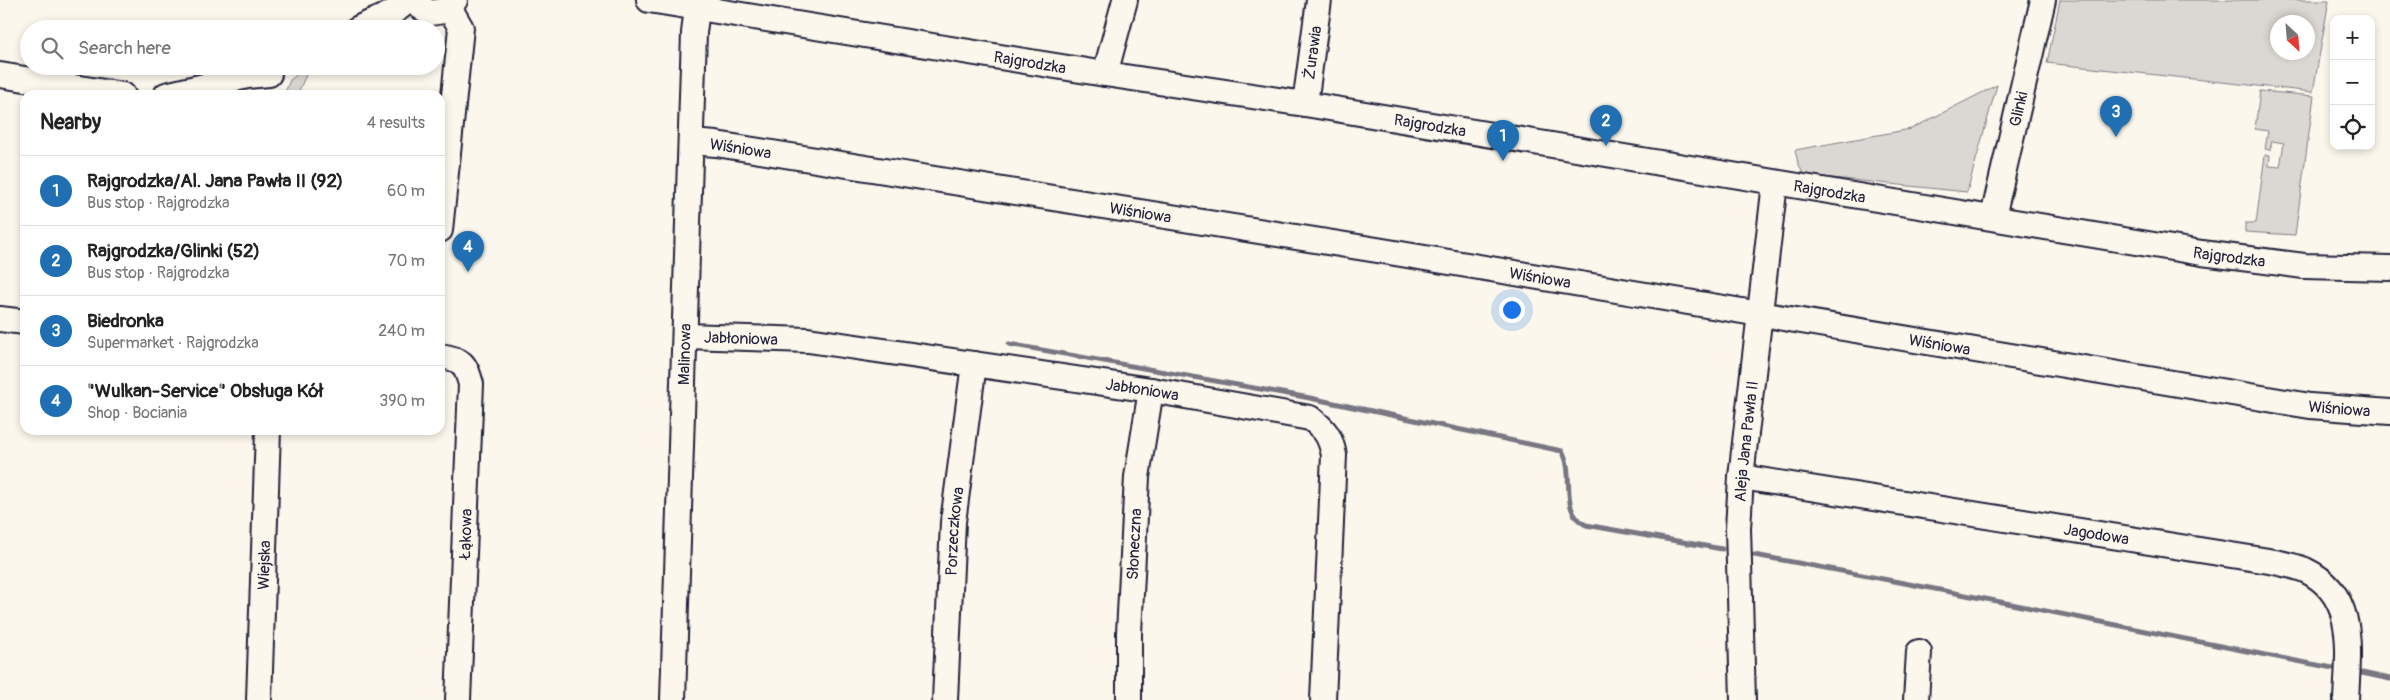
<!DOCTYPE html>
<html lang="en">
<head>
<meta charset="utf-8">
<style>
  :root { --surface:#fff; --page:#f2f2f2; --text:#222; --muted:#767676; --line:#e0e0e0; --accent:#1f6fb2 }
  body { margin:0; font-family:Pangolin,sans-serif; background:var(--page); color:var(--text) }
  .controls { position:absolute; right:15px; top:15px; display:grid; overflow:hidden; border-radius:10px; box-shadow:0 2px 8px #0003 }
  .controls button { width:45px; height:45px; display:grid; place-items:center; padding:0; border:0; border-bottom:1px solid var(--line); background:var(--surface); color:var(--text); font:25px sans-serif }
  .compass { position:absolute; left:2270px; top:15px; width:45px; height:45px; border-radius:50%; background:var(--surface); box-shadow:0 2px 8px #0003; rotate:154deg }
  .you { position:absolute; left:1511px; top:309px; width:18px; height:18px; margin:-12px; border:4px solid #fff; border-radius:50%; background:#1a73e8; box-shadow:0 0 0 8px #1a73e833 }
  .badge { display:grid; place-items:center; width:32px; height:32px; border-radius:50%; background:var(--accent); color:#fff; font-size:16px; font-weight:700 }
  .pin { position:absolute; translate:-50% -41px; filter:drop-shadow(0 1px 2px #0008) }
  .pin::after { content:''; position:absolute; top:26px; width:18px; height:15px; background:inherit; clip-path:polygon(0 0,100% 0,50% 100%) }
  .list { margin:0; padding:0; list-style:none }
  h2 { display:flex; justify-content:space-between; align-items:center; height:65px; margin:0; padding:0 20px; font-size:21px }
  h2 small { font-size:16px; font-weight:400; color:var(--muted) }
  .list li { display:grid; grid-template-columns:32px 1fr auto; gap:15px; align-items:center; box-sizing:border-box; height:70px; padding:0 20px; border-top:1px solid var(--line) }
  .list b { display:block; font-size:19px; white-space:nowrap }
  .list p { margin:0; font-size:16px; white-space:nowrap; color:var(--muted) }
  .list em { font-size:16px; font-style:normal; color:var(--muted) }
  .icon { flex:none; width:28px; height:28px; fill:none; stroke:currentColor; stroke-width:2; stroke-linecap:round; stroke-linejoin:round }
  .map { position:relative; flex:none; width:2390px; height:700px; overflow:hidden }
  .search { position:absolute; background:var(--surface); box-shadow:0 2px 8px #0003; left:20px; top:20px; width:425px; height:55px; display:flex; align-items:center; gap:12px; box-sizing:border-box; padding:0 18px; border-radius:28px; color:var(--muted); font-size:19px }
  .panel { position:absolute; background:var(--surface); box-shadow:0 2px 8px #0003; left:20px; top:90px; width:425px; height:345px; border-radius:15px }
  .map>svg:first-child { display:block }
  .green { fill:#dbd8d3; stroke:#7e7d87; fill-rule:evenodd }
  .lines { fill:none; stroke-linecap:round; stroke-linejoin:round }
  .stream { stroke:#787681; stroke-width:5 }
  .minor-casing { stroke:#22223b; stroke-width:28 }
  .minor { stroke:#fbf7ec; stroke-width:24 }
  .labels { text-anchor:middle; stroke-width:4; stroke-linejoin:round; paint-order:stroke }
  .street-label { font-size:16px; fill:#22223b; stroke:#fbf7ec }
</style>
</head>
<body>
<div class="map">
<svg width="2390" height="700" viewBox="0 0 2390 700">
  <rect width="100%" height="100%" fill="#fbf7ec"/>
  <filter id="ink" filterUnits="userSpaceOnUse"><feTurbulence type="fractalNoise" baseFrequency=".02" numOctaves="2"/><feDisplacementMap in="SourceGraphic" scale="10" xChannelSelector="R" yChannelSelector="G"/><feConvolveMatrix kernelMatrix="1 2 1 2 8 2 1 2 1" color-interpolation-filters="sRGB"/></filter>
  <g filter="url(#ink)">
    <!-- green -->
    <path class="green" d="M2060,0H2329L2313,92L2047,63ZM2308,22V52H2278V22Z
      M308,66H316L306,75L297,95H284L290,80Z
      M1997,85L1967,192L1804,175L1798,163L1795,150L1911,129Z
      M2260,91L2314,96L2295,235L2245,232V223H2256L2265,155H2270L2269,166L2280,167L2284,143L2272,141L2270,150L2265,149L2268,131L2255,129Z"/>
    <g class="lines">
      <!-- stream -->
      <path class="stream" d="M1009,344L1310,398L1562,451C1576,473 1558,512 1586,525L1722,549
        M1754,555C1947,589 2140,631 2333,668
        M2362,673L2390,679"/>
      <defs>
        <g id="minor">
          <path d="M415,0L419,6L430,13L444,11L455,0"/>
          <path id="s1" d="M649,0L1105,74L1305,104L2202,253L2304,266L2390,268"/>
          <path d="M357,29C374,20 396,15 407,0"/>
          <path d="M1105,74L1125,0"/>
          <path d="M0,75L123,95"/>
          <path d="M166,95L247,76L269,74"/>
          <path id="s2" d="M1305,104L1319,0"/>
          <path id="s3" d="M691,142L716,144L1377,250L2310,406L2390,412"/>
          <path id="s4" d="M1993,217L2043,0"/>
          <path d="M440,230L461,28L449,7"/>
          <path d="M0,319L25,322"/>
          <path id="s5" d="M686,336L808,340L1151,390L1310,418C1326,430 1330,436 1334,455L1323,700"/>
          <path d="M440,356C462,359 465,363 471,384L458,700"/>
          <path id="s6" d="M1741,477L2275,562C2284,564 2295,566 2305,570C2358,595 2348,652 2346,700"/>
          <path id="s7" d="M259,700L268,430"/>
          <path id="s8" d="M673,700L694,33L697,8"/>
          <path id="s9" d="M945,700L953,522L974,364"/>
          <path id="s10" d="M1129,700V633L1137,477L1151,390"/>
          <path id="s11" d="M1743,700L1738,529L1741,477L1775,183"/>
          <path d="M1916,700L1919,652"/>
        </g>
      </defs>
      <!-- minor casing -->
      <use href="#minor" class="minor-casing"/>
      <!-- minor -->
      <use href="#minor" class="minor"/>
    </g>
  </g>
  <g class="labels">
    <!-- street labels -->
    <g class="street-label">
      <text dy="6" stroke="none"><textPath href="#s2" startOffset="52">Żurawia</textPath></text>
      <text dy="6" stroke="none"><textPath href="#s1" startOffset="386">Rajgrodzka</textPath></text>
      <text dy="6" stroke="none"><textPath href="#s4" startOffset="111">Glinki</textPath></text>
      <text dy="6" stroke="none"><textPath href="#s1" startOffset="791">Rajgrodzka</textPath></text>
      <text dy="6" stroke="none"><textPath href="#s3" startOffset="50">Wiśniowa</textPath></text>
      <text dy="6" stroke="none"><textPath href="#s1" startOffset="1196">Rajgrodzka</textPath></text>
      <text dy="6" stroke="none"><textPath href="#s3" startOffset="455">Wiśniowa</textPath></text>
      <text dy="6" stroke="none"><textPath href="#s1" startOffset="1601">Rajgrodzka</textPath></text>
      <text dy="6" stroke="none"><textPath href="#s3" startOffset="860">Wiśniowa</textPath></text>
      <text dy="6" stroke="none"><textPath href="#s5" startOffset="55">Jabłoniowa</textPath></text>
      <text dy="6" stroke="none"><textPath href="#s3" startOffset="1265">Wiśniowa</textPath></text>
      <text dy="6" stroke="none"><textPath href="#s8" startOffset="346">Malinowa</textPath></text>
      <text dy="6" stroke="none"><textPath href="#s5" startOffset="460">Jabłoniowa</textPath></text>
      <text dy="6" stroke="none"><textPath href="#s3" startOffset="1670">Wiśniowa</textPath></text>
      <text dy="6" stroke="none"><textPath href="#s11" startOffset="259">Aleja Jana Pawła II</textPath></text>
      <text dy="6" stroke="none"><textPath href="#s9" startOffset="169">Porzeczkowa</textPath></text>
      <text transform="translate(465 534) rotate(-88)" y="6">Łąkowa</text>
      <text dy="6" stroke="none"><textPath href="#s6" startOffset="360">Jagodowa</textPath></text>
      <text dy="6" stroke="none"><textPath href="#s10" startOffset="156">Słoneczna</textPath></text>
      <text dy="6" stroke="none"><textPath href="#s7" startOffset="135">Wiejska</textPath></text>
    </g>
  </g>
</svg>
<div class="controls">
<button>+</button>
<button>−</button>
<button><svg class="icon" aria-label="locate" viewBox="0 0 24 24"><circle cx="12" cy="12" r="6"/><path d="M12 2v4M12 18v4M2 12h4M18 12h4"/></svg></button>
</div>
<svg class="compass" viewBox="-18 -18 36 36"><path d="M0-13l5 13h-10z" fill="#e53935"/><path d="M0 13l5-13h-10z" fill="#767676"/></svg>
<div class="you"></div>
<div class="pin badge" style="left:1503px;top:161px">1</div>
<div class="pin badge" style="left:1606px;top:146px">2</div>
<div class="pin badge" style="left:2116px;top:137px">3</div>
<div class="pin badge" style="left:468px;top:272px">4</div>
<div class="search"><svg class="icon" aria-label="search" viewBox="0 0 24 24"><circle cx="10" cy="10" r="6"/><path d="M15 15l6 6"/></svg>Search here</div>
<section class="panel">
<h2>Nearby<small>4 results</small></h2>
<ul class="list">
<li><span class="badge">1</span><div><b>Rajgrodzka/Al. Jana Pawła II (92)</b><p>Bus stop · Rajgrodzka</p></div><em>60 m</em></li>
<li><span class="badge">2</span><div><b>Rajgrodzka/Glinki (52)</b><p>Bus stop · Rajgrodzka</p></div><em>70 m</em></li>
<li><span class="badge">3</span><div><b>Biedronka</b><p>Supermarket · Rajgrodzka</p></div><em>240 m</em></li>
<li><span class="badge">4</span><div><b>&quot;Wulkan-Service&quot; Obsługa Kół</b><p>Shop · Bociania</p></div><em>390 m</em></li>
</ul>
</section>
</div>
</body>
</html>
